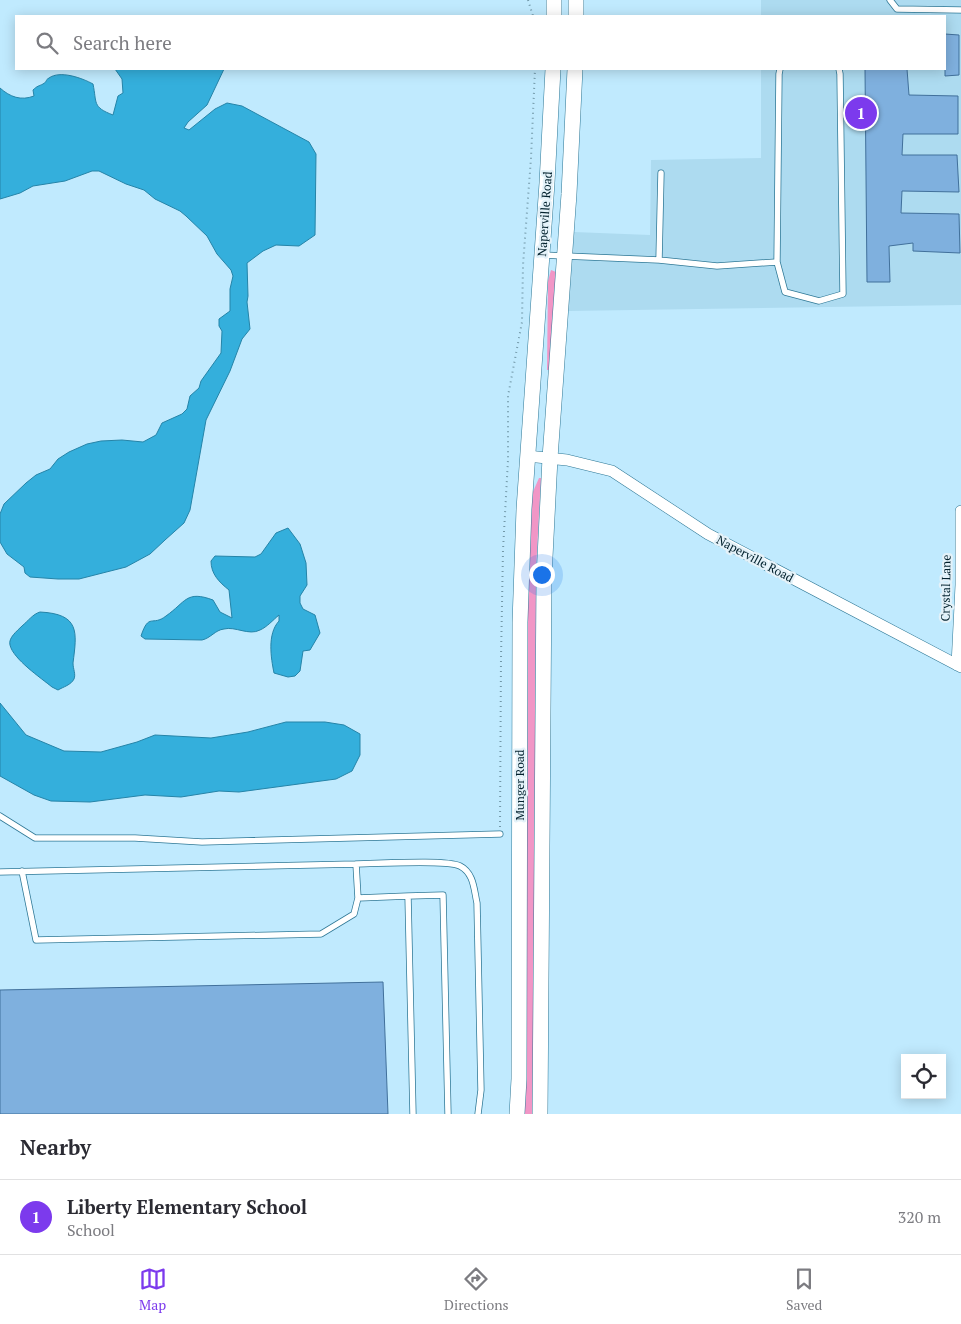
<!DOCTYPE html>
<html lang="en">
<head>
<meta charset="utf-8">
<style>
  :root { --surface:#fff; --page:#f2f2f3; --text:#2b2b33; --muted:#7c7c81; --line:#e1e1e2; --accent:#7c3aed }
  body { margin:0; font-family:"PT Serif",serif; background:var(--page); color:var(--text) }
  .controls { position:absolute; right:15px; bottom:15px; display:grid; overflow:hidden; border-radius:0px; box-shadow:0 2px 12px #0003 }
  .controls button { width:45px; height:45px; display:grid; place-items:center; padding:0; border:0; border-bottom:1px solid var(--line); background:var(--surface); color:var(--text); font:25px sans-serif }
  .you { position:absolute; left:541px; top:574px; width:18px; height:18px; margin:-12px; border:4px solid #fff; border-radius:50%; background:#1a73e8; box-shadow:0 0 0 8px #1a73e833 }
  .badge { display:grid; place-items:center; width:32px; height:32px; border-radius:50%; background:var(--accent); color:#fff; font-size:16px; font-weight:700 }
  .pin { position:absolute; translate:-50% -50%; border:2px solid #fff; box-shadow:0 1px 5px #0006 }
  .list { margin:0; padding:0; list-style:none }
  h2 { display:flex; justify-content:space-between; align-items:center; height:65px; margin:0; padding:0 20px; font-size:21px }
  h2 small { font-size:16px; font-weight:400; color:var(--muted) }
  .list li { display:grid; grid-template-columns:32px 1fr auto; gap:15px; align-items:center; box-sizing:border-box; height:75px; padding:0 20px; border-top:1px solid var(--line) }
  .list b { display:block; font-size:19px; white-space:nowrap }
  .list p { margin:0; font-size:16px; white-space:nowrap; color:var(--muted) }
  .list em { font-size:16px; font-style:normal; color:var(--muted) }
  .icon { flex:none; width:28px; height:28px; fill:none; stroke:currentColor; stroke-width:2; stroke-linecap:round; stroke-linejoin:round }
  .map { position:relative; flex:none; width:961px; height:1114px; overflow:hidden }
  .search { position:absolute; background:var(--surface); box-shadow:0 2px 12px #0003; left:15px; right:15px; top:15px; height:55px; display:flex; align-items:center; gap:12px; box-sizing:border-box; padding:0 18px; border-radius:0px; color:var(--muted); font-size:19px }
  .sheet { height:140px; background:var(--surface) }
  nav { display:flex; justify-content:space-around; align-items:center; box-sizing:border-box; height:70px; border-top:1px solid var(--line); background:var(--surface); font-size:14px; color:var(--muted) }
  nav a { display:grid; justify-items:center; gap:2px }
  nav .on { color:var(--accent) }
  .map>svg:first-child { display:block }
  .built { fill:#addbf0 }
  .green { fill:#f196c6 }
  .water { fill:#34afdc; stroke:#2584a8 }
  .building { fill:#7fb0de; stroke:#41709b }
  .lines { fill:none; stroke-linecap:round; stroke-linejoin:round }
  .lane-casing { stroke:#2e7896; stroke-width:7 }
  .street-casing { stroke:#2e7896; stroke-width:12 }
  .secondary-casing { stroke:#2e7896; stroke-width:16 }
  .path { stroke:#7298a8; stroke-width:2; stroke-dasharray:1 4; stroke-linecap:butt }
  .lane { stroke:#fff; stroke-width:5.5 }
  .street { stroke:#fff; stroke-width:11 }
  .secondary { stroke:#fff; stroke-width:15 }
  .labels { text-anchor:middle; stroke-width:4.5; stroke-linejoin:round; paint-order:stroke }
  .street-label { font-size:12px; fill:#02212d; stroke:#e4f2f9 }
</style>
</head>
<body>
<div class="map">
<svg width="961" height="1114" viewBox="0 0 961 1114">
  <rect width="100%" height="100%" fill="#c0eafe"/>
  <!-- built -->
  <path class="built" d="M761,0H961V305L568,311L574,232L650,235L651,160L761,158V69H945V16H761Z"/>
  <!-- green -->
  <path class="green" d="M551,270L556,272L549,370H547L548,281Z
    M539,478H541L536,570L533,1114H525L528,582L532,494Z"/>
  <!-- water -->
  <path class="water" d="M115,69H224L207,105L188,122L184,128L189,130L215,109L227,103L242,106L309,142L316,154L315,235L299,246L276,245L263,251L247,263L248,296L247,302L250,329L242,339L230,371L206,420L190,510L184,523L165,540L150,554L126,567L79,579H58L30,577L25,573L24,567L7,554L0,542V514L4,504L26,483L36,475L50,469L58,459L69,452L87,444L101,441L122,440L143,442L156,435L162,423L182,414L187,409L190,396L199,388L201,381L221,353L222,331L219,326V319L230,311V289L233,276L231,270L217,254L207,236L186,216L180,211L155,199L144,190L126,184L99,171H92L65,181L33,186L20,193L0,199V88C10,97 21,101 34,96L33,90C37,86 39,86 43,84C49,80 44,81 49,78C60,70 82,78 93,84C97,103 92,107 113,115L118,96L123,93L122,79Z
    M288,528L300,544L306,563L307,585L300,596V603L303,609L315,615L320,633L310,650L303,651L300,671L295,676L288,677L274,673C271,658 267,634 279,621V615C273,620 267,627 260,630C249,636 235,626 224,629C215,630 211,638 202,640L145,639L141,636C149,612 152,627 166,616C186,602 186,590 213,600L220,612L232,618L229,590C219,582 211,574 211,561L215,556L255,557L261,554L276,533Z
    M40,612C80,614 77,632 73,663C73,669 76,674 74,679C71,685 63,687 58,690L52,687C41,678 13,659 10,645C8,638 17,631 22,626C28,621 33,614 40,612Z
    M0,703L26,735L64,751L101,752L137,742L155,735L211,738L248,732L286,722H325L344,725L360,734V755L352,771L336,779L239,792L219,791L181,797L145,795L90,802L51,801L34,795L0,776Z"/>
  <!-- building -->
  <path class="building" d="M945,34L959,35V75L945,76Z
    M865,69H907L909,95L958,96V134H903L902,155H957L959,192L902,191L901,213L959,214L960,253L913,251V243L889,246L890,282H867Z
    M383,982L388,1114H0V990Z"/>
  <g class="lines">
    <defs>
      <path id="lane" d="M890,0L897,9L961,10
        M780,69L779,74L777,262L785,292L819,301L843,294L840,74L839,69
        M542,255L659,260L717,266L777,262
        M659,260L661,173
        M0,816L35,838H135L202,842L500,834
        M22,871L36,940L321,934L354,914L358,898
        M0,872L356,864
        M408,896L358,898L356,864C376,864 446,859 460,866C474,873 474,890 477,903L481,1090L478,1114
        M413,1114L408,896L443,895L448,1114"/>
      <path id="street" d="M527,456L567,460L612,471L708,534L961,667
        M957,665L961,585V511"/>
      <path id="secondary" d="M554,16V0
        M576,16V0
        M517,1114L519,1079L520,622L524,509L547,183L553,69
        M540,1114L544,577L550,458L569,194L575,69"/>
    </defs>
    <!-- lane casing -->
    <use href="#lane" class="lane-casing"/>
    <!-- street casing -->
    <use href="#street" class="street-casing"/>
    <!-- secondary casing -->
    <use href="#secondary" class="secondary-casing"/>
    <!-- path -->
    <path class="path" d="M528,0L533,16
      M500,827L501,658L503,550L508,460V396L522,322L523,265L531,158L535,69"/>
    <!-- lane -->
    <use href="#lane" class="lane"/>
    <!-- street -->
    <use href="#street" class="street"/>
    <!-- secondary -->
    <use href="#secondary" class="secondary"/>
  </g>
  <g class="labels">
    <!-- street labels -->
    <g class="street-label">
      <text transform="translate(545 214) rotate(-86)" y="4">Naperville Road</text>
      <text transform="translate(755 559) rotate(28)" y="4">Naperville Road</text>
      <text transform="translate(946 588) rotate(-89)" y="4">Crystal Lane</text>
      <text transform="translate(520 785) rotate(-90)" y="4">Munger Road</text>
    </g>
  </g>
</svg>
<div class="controls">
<button><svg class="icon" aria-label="locate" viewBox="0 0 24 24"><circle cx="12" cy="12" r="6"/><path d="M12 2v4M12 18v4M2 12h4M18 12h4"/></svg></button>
</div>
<div class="you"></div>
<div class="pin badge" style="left:861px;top:113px">1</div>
<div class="search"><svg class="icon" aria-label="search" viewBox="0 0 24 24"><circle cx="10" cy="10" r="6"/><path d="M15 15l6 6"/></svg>Search here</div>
</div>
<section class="sheet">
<h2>Nearby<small></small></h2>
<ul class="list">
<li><span class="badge">1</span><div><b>Liberty Elementary School</b><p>School</p></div><em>320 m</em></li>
</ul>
</section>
<nav>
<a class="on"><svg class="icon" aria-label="map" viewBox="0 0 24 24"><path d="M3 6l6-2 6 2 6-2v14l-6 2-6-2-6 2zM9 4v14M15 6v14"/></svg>Map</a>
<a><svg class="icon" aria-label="directions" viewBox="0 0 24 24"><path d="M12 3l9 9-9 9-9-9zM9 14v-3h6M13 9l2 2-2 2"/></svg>Directions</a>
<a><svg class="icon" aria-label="saved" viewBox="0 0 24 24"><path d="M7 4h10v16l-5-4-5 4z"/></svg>Saved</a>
</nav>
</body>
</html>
